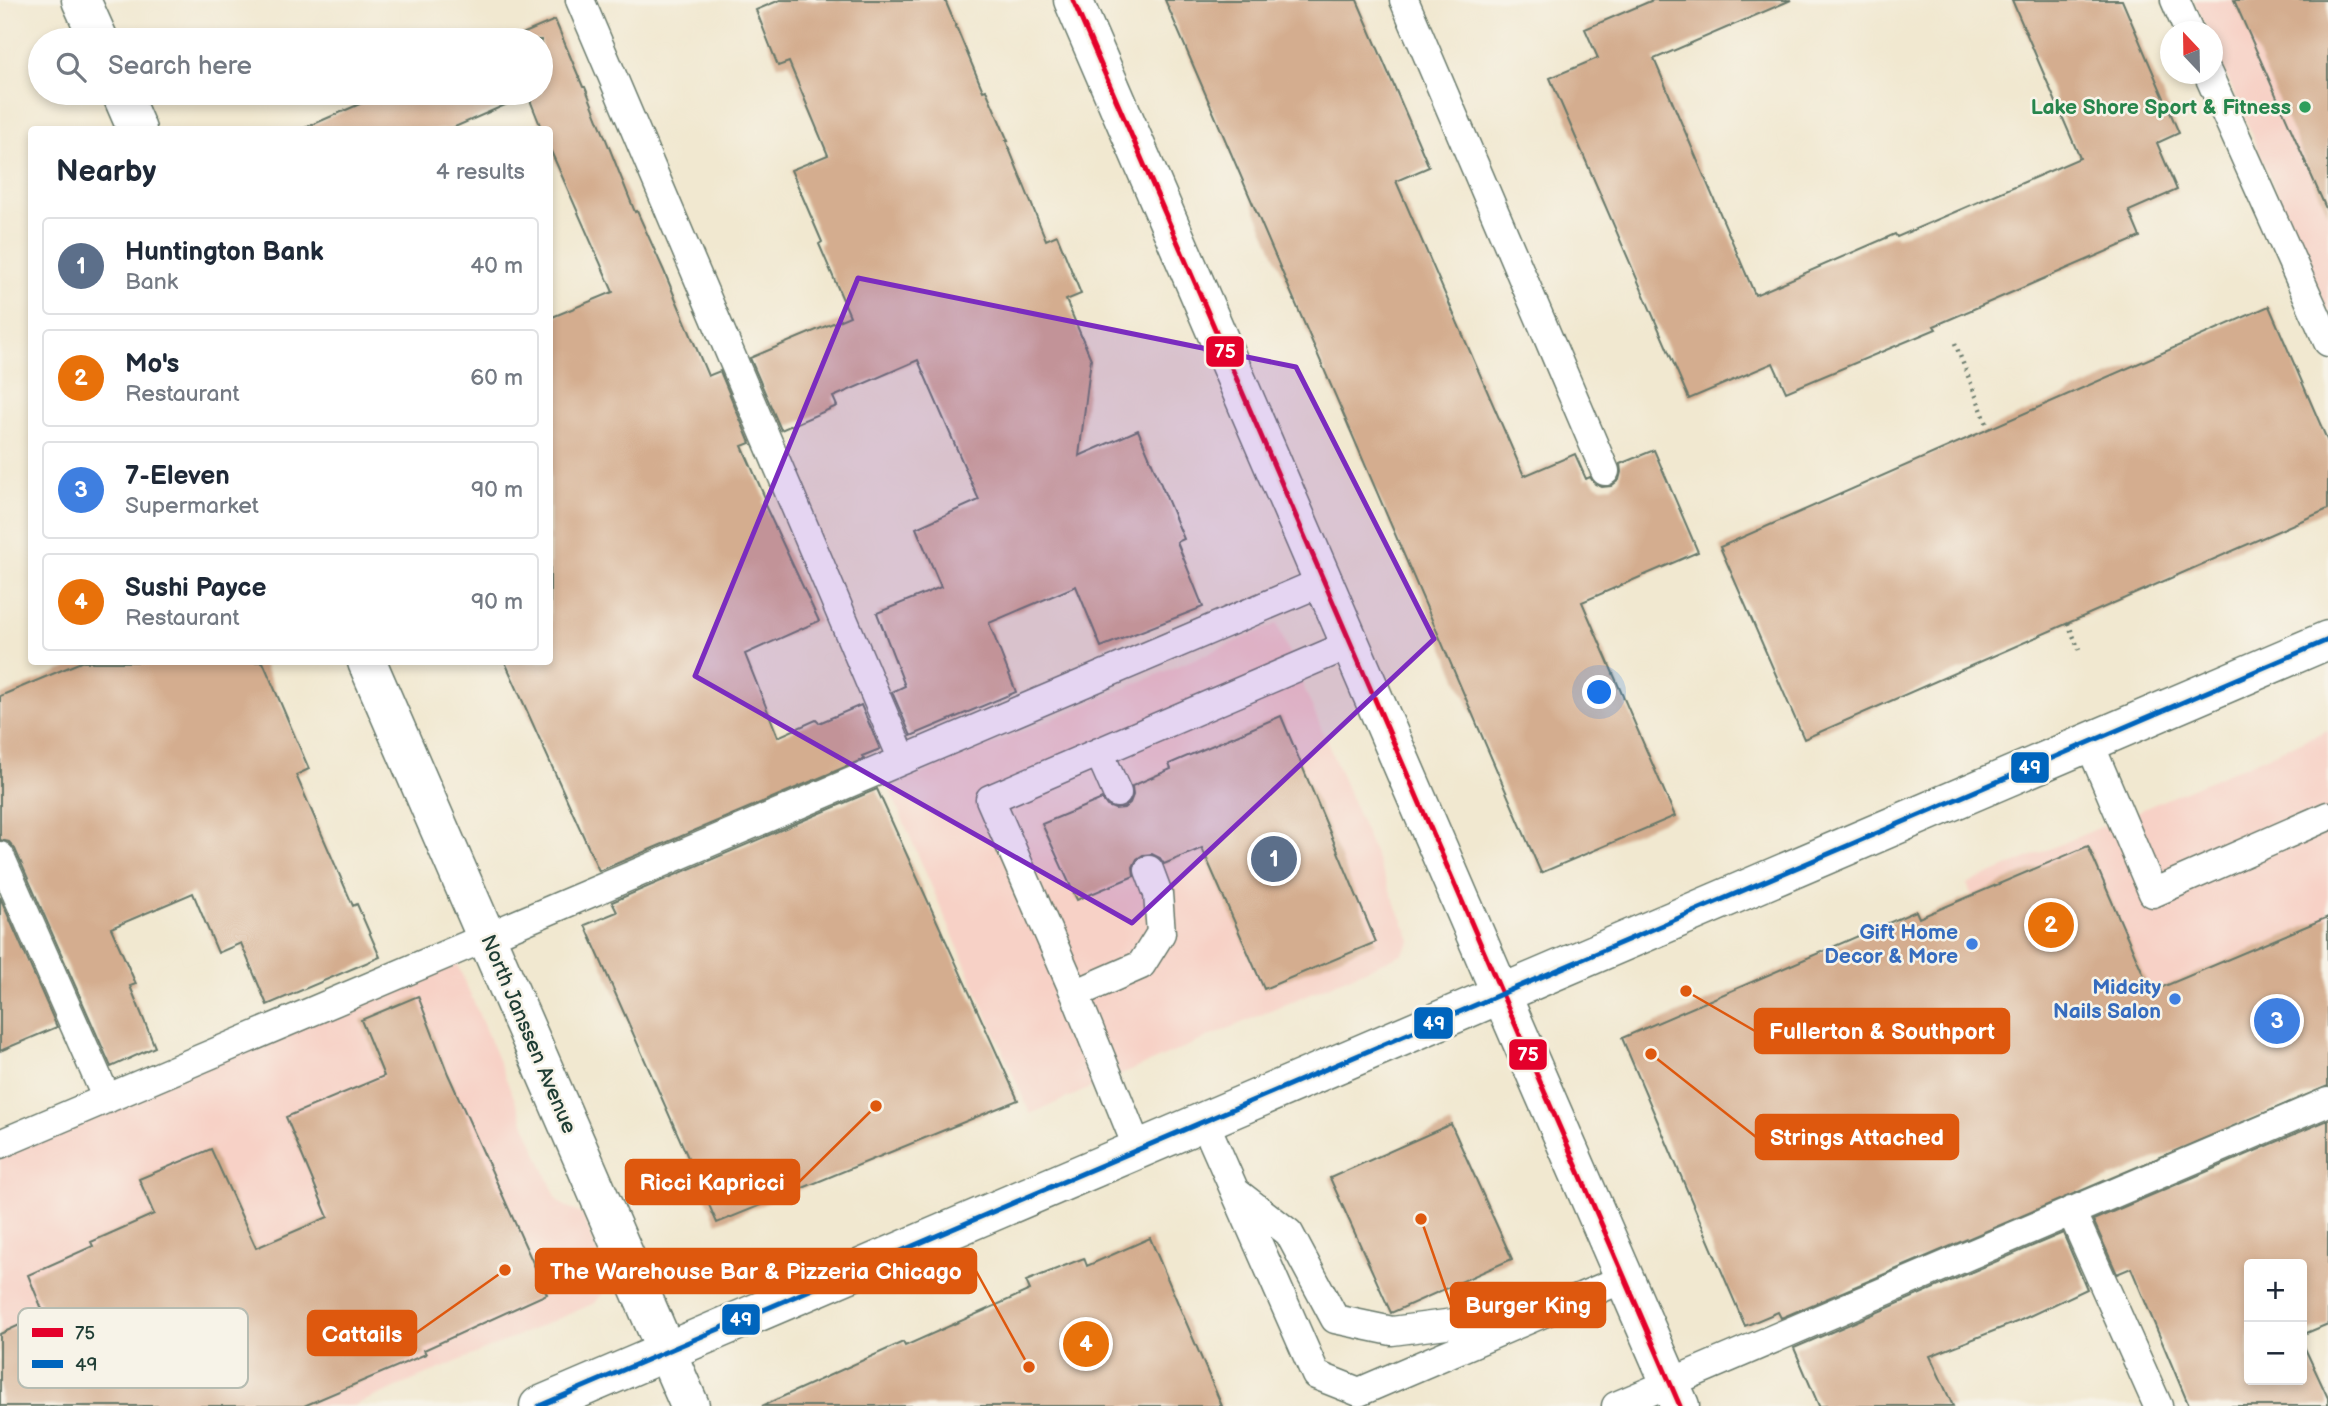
<!DOCTYPE html>
<html lang="en">
<head>
<meta charset="utf-8">
<style>
  :root { --surface:#fff; --page:#f6f6f7; --text:#1f2937; --muted:#747a83; --line:#e0e1e3; --accent:#d93025 }
  body { margin:0; font-family:"Balsamiq Sans",sans-serif; background:var(--page); color:var(--text) }
  .controls { position:absolute; right:21px; bottom:21px; display:grid; overflow:hidden; border-radius:7px; box-shadow:0 4px 10px #0003 }
  .controls button { width:63px; height:63px; display:grid; place-items:center; padding:0; border:0; border-bottom:2px solid var(--line); background:var(--surface); color:var(--text); font:35px sans-serif }
  .compass { position:absolute; left:2160px; top:21px; width:63px; height:63px; border-radius:50%; background:var(--surface); box-shadow:0 4px 10px #0003; rotate:338deg }
  .you { position:absolute; left:1600px; top:693px; width:24px; height:24px; margin:-18px; border:5px solid #fff; border-radius:50%; background:#1a73e8; box-shadow:0 0 0 10px #1a73e833 }
  .badge { display:grid; place-items:center; width:46px; height:46px; border-radius:50%; background:var(--accent); color:#fff; font-size:23px; font-weight:700 }
  .pin { position:absolute; translate:-50% -50%; border:4px solid #fff; box-shadow:0 2px 7px #0006 }
  .list { margin:0; padding:0; list-style:none }
  h2 { display:flex; justify-content:space-between; align-items:center; height:91px; margin:0; padding:0 28px; font-size:30px }
  h2 small { font-size:23px; font-weight:400; color:var(--muted) }
  .list li { display:grid; grid-template-columns:46px 1fr auto; gap:21px; align-items:center; box-sizing:border-box; height:98px; margin:0 14px 14px; padding:0 14px; border:2px solid var(--line); border-radius:7px }
  .list b { display:block; font-size:26px; white-space:nowrap }
  .list p { margin:0; font-size:23px; white-space:nowrap; color:var(--muted) }
  .list em { font-size:23px; font-style:normal; color:var(--muted) }
  .icon { flex:none; width:38px; height:38px; fill:none; stroke:currentColor; stroke-width:2; stroke-linecap:round; stroke-linejoin:round }
  .map { position:relative; flex:none; width:2328px; height:1406px; overflow:hidden }
  .search { position:absolute; background:var(--surface); box-shadow:0 4px 10px #0003; left:28px; top:28px; width:525px; height:77px; display:flex; align-items:center; gap:18px; box-sizing:border-box; padding:0 24px; border-radius:38px; color:var(--muted); font-size:26px }
  .panel { position:absolute; background:var(--surface); box-shadow:0 4px 10px #0003; left:28px; top:126px; width:525px; height:539px; border-radius:7px }
  .map>svg:first-child { display:block }
  .built { fill:#f7d1c6 }
  .building { fill:#d4ad8f }
  .lines { fill:none; stroke-linecap:round; stroke-linejoin:round }
  .lane-casing { stroke:#68796b; stroke-width:31 }
  .street-casing { stroke:#68796b; stroke-width:41 }
  .secondary-casing { stroke:#68796b; stroke-width:41 }
  .path { stroke:#68796b; stroke-width:4.5; stroke-dasharray:2 5; stroke-linecap:butt }
  .lane { stroke:#fff; stroke-width:28 }
  .street { stroke:#fff; stroke-width:38 }
  .secondary { stroke:#fff; stroke-width:38 }
  .bus-1-casing { stroke:#f7f3e8; stroke-width:10 }
  .bus-2-casing { stroke:#f7f3e8; stroke-width:10 }
  .bus-1 { stroke:#e4002b; stroke-width:5 }
  .bus-2 { stroke:#0065bd; stroke-width:5 }
  .marked { fill:#7b2cbf; fill-opacity:0.2; stroke:#7b2cbf; stroke-width:5; stroke-linejoin:round }
  .leisure-dot { fill:#2e9e5b; stroke:#f7f3e8; stroke-width:2.5 }
  .shop-dot { fill:#3f7fe0; stroke:#f7f3e8; stroke-width:2.5 }
  .labels { text-anchor:middle; stroke-width:5; stroke-linejoin:round; paint-order:stroke }
  .leisure-label { font-size:21px; font-weight:bold; fill:#27864d; stroke:#f7f3e8; text-anchor:end }
  .shop-label { font-size:21px; font-weight:bold; fill:#366cbe; stroke:#f7f3e8; text-anchor:end }
  .street-label { font-size:21px; fill:#1f3d34; stroke:#f7f3e8 }
  .key { fill:#f7f3e8; stroke:#b6bcb2; stroke-width:2 }
  .key-label { font-size:19px; fill:#1f3d34 }
  .leader { fill:none; stroke:#de580e; stroke-width:2.5 }
  .callout-dot { fill:#de580e; stroke:#f7f3e8; stroke-width:2.5 }
  .callout { fill:#de580e; stroke:#de580e; stroke-width:2.5 }
  .callout-label { font-size:23px; text-anchor:middle; font-weight:bold; fill:#fff }
  .line-badge { stroke:#f7f3e8; stroke-width:2.5 }
  .badge-label { font-size:19px; text-anchor:middle; font-weight:bold; fill:#fff }
</style>
</head>
<body>
<div class="map">
<svg width="2328" height="1406" viewBox="0 0 2328 1406">
  <rect width="100%" height="100%" fill="#f7f3e8"/>
  <filter id="ink" filterUnits="userSpaceOnUse"><feTurbulence type="fractalNoise" baseFrequency=".0143" numOctaves="2"/><feDisplacementMap in="SourceGraphic" scale="14" xChannelSelector="R" yChannelSelector="G"/><feConvolveMatrix kernelMatrix="1 2 1 2 8 2 1 2 1" color-interpolation-filters="sRGB"/></filter>
  <filter id="wash" filterUnits="userSpaceOnUse"><feTurbulence type="fractalNoise" baseFrequency=".00686" numOctaves="4" result="noise"/><feDisplacementMap in="SourceGraphic" scale="28" xChannelSelector="R" yChannelSelector="G"/><feGaussianBlur stdDeviation="1.57" result="paint"/><feColorMatrix in="noise" values="0 0 0 0 0 0 0 0 0 0 0 0 0 0 0 0 0 1.4 0 .05"/><feComposite in="paint" operator="in"/></filter>
  <g filter="url(#wash)">
    <rect width="100%" height="100%" fill="#f1e8d0"/>
    <!-- built -->
    <path class="built" d="M2194,0H2328V314L2213,44L2212,32L2207,31Z
      M1277,624L1411,940L1402,954L1030,1114L889,788Z
      M2328,730V1077L2092,1178L1967,884Z
      M455,958L558,1202L584,1216L609,1285L595,1303L353,1406H0V1152Z"/>
    <g id="blocks">
      <!-- building -->
      <path class="building" d="M780,0H945L983,91L986,90L1008,141H1006L1046,240L1057,235L1081,294L1066,300L1091,359L1079,456L1138,430L1184,539L1177,542L1203,607L1101,647L1076,586L989,623L1016,692L911,736L892,692L905,686L877,613L941,587L916,528L979,500L918,360L833,397L837,406L781,430L750,358L850,316L819,244L822,242L791,170L828,155L789,62L778,66L756,10Z
        M1165,0H1357L1429,167L1396,181L1524,476L1575,454L1586,479L1590,477L1595,484L1602,487L1611,486L1619,480L1621,472L1620,464L1654,450L1698,552L1582,602L1675,816L1541,873Z
        M1653,0H1791L1654,59L1755,295L1895,234L1897,237L2080,158L2012,0H2122L2179,133L2157,143L2177,190L2129,211L2140,237L1934,326L1936,329L1786,392L1773,363L1689,399L1550,78L1598,58L1585,29Z
        M2234,0H2328V213Z
        M555,20L583,87H585L635,212L637,211L664,271L708,376L720,371L750,443L742,446L766,500L763,501L819,621L745,654L778,737L816,720L819,723L861,705L880,749L862,756L864,759L599,871L505,662H550V318L613,292L550,149V130H542L528,95L448,130H300L385,93H541V40H508Z
        M2269,306L2328,442V509L1804,739L1720,547Z
        M81,662H263L309,769L296,775L353,906L357,904L380,957L267,1005L241,943L218,953L193,893L111,928L136,984L130,986L155,1047L111,1067L15,849L9,842L0,840V696Z
        M1281,716L1376,942L1264,989L1202,848L1164,864L1160,858L1152,854L1143,855L1137,859L1133,867L1134,876L1077,900L1042,824L1102,799L1107,806L1115,809L1124,808L1130,803L1133,795L1132,786L1171,769L1169,764Z
        M877,789L1018,1100L717,1223L585,925L617,912L612,902Z
        M2088,846L2151,992L2328,917V1086L1781,1318L1778,1312L1745,1326L1622,1038L1916,911L1919,918Z
        M0,897L57,1027L0,1051Z
        M418,996L448,1074L547,1294L424,1350L426,1354L304,1406H0V1334L44,1314L28,1275L93,1246L91,1242L154,1214L139,1179L211,1149L256,1248L328,1217L286,1117L384,1076L361,1020Z
        M2328,1120V1324L2302,1335V1264H2249V1380H2302V1342L2328,1398V1406H2189L2131,1268L2117,1274L2093,1220Z
        M1451,1124L1512,1259L1391,1313L1330,1178Z
        M2063,1233L2087,1289L2019,1321L1930,1356L1953,1406H1819L1794,1348Z
        M1150,1238L1222,1406H762L903,1342L905,1346L1030,1290L1026,1281L1084,1258L1087,1266Z"/>
    </g>
  </g>
  <g filter="url(#ink)">
    <use href="#blocks" fill-opacity="0" stroke="#68796b" stroke-width="2"/>
    <g class="lines">
      <defs>
        <path id="lane" d="M580,0L903,760
          M1404,0L1605,471
          M2175,0L2189,32
          M2208,74L2328,342
          M2089,742L2153,893L2328,816
          M1099,752L1117,793
          M0,856L107,1099
          M1075,994L1141,965L1161,933L1158,894L1149,870
          M1204,1121L1316,1375L1359,1392L1625,1278
          M0,1144L1324,581
          M1138,1149L1075,994L990,799L1351,644
          M1236,1192L1289,1233L1335,1319L1392,1331L1516,1315
          M2071,1211L2158,1406
          M1616,1406L2328,1102"/>
        <path id="street" d="M81,0L99,40
          M121,93L137,130
          M367,662L690,1406
          M1501,994L1680,1406"/>
        <path id="secondary" d="M1073,0L1501,994
          M539,1406L2328,640"/>
      </defs>
      <!-- lane casing -->
      <use href="#lane" class="lane-casing"/>
      <!-- street casing -->
      <use href="#street" class="street-casing"/>
      <!-- secondary casing -->
      <use href="#secondary" class="secondary-casing"/>
      <!-- path -->
      <path class="path" d="M1955,343L1989,429
        M2068,623L2079,650"/>
      <!-- lane -->
      <use href="#lane" class="lane"/>
      <!-- street -->
      <use href="#street" class="street"/>
      <!-- secondary -->
      <use href="#secondary" class="secondary"/>
      <defs>
        <path id="bus-1" d="M1073,0L1680,1406"/>
        <path id="bus-2" d="M539,1406L2328,640"/>
      </defs>
      <!-- bus-1 casing -->
      <use href="#bus-1" class="bus-1-casing"/>
      <!-- bus-2 casing -->
      <use href="#bus-2" class="bus-2-casing"/>
      <!-- bus-1 -->
      <use href="#bus-1" class="bus-1"/>
      <!-- bus-2 -->
      <use href="#bus-2" class="bus-2"/>
    </g>
  </g>
  <!-- marked area -->
  <path class="marked" d="M858,278L1296,367L1434,639L1132,923L695,676Z"/>
  <!-- markers -->
  <circle class="leisure-dot" cx="2305" cy="107" r="7"/>
  <g class="shop-dot">
    <circle cx="1972" cy="944" r="7"/>
    <circle cx="2175" cy="999" r="7"/>
  </g>
  <g class="labels">
    <!-- leisure labels -->
    <g class="leisure-label">
      <text x="2291" y="114">Lake Shore Sport &amp; Fitness</text>
    </g>
    <!-- shop labels -->
    <g class="shop-label">
      <text x="1958" y="939">Gift Home<tspan x="1958" dy="24">Decor &amp; More</tspan></text>
      <text x="2161" y="994">Midcity<tspan x="2161" dy="24">Nails Salon</tspan></text>
    </g>
    <!-- street labels -->
    <g class="street-label">
      <text transform="translate(529 1034) rotate(67)" y="7">North Janssen Avenue</text>
    </g>
  </g>
  <!-- legend -->
  <rect x="18" y="1308" width="230" height="80" rx="10" class="key"/>
  <rect x="32" y="1328" width="31" height="9" fill="#e4002b"/>
  <rect x="32" y="1360" width="31" height="8" fill="#0065bd"/>
  <g class="key-label">
    <text x="75" y="1339">75</text>
    <text x="75" y="1371">49</text>
  </g>
  <!-- callouts -->
  <path class="leader" d="M1686 991L1755 1031M1651 1054L1756 1137M876 1106L799 1182M1029 1367L976 1271M1421 1219L1451 1305M505 1270L416 1333"/>
  <g class="callout-dot">
    <circle cx="1686" cy="991" r="7"/>
    <circle cx="1651" cy="1054" r="7"/>
    <circle cx="876" cy="1106" r="7"/>
    <circle cx="1029" cy="1367" r="7"/>
    <circle cx="1421" cy="1219" r="7"/>
    <circle cx="505" cy="1270" r="7"/>
  </g>
  <g class="callout">
    <rect x="1755" y="1009" width="254" height="44" rx="7"/>
    <rect x="1756" y="1115" width="202" height="44" rx="7"/>
    <rect x="626" y="1160" width="173" height="44" rx="7"/>
    <rect x="536" y="1249" width="440" height="44" rx="7"/>
    <rect x="1451" y="1283" width="154" height="44" rx="7"/>
    <rect x="308" y="1311" width="108" height="44" rx="7"/>
  </g>
  <g class="callout-label">
    <text x="1882" y="1039">Fullerton &amp; Southport</text>
    <text x="1857" y="1145">Strings Attached</text>
    <text x="712" y="1190">Ricci Kapricci</text>
    <text x="756" y="1279">The Warehouse Bar &amp; Pizzeria Chicago</text>
    <text x="1528" y="1313">Burger King</text>
    <text x="362" y="1342">Cattails</text>
  </g>
  <g class="line-badge">
    <rect x="1205" y="335" width="40" height="33" rx="7" fill="#e4002b"/>
    <rect x="2010" y="751" width="40" height="33" rx="7" fill="#0065bd"/>
    <rect x="1413" y="1006" width="41" height="34" rx="7" fill="#0065bd"/>
    <rect x="1508" y="1038" width="40" height="33" rx="7" fill="#e4002b"/>
    <rect x="721" y="1303" width="40" height="33" rx="7" fill="#0065bd"/>
  </g>
  <g class="badge-label">
    <text x="1225" y="358">75</text>
    <text x="2030" y="774">49</text>
    <text x="1434" y="1030">49</text>
    <text x="1528" y="1061">75</text>
    <text x="741" y="1326">49</text>
  </g>
</svg>
<div class="controls">
<button>+</button>
<button>−</button>
</div>
<svg class="compass" viewBox="-18 -18 36 36"><path d="M0-13l5 13h-10z" fill="#e53935"/><path d="M0 13l5-13h-10z" fill="#747a83"/></svg>
<div class="you"></div>
<div class="pin badge" style="left:1274px;top:859px;background:#5c6f8a">1</div>
<div class="pin badge" style="left:2051px;top:925px;background:#e8710a">2</div>
<div class="pin badge" style="left:2277px;top:1021px;background:#3f7fe0">3</div>
<div class="pin badge" style="left:1086px;top:1344px;background:#e8710a">4</div>
<div class="search"><svg class="icon" aria-label="search" viewBox="0 0 24 24"><circle cx="10" cy="10" r="6"/><path d="M15 15l6 6"/></svg>Search here</div>
<section class="panel">
<h2>Nearby<small>4 results</small></h2>
<ul class="list">
<li><span class="badge" style="background:#5c6f8a">1</span><div><b>Huntington Bank</b><p>Bank</p></div><em>40 m</em></li>
<li><span class="badge" style="background:#e8710a">2</span><div><b>Mo's</b><p>Restaurant</p></div><em>60 m</em></li>
<li><span class="badge" style="background:#3f7fe0">3</span><div><b>7-Eleven</b><p>Supermarket</p></div><em>90 m</em></li>
<li><span class="badge" style="background:#e8710a">4</span><div><b>Sushi Payce</b><p>Restaurant</p></div><em>90 m</em></li>
</ul>
</section>
</div>
</body>
</html>
